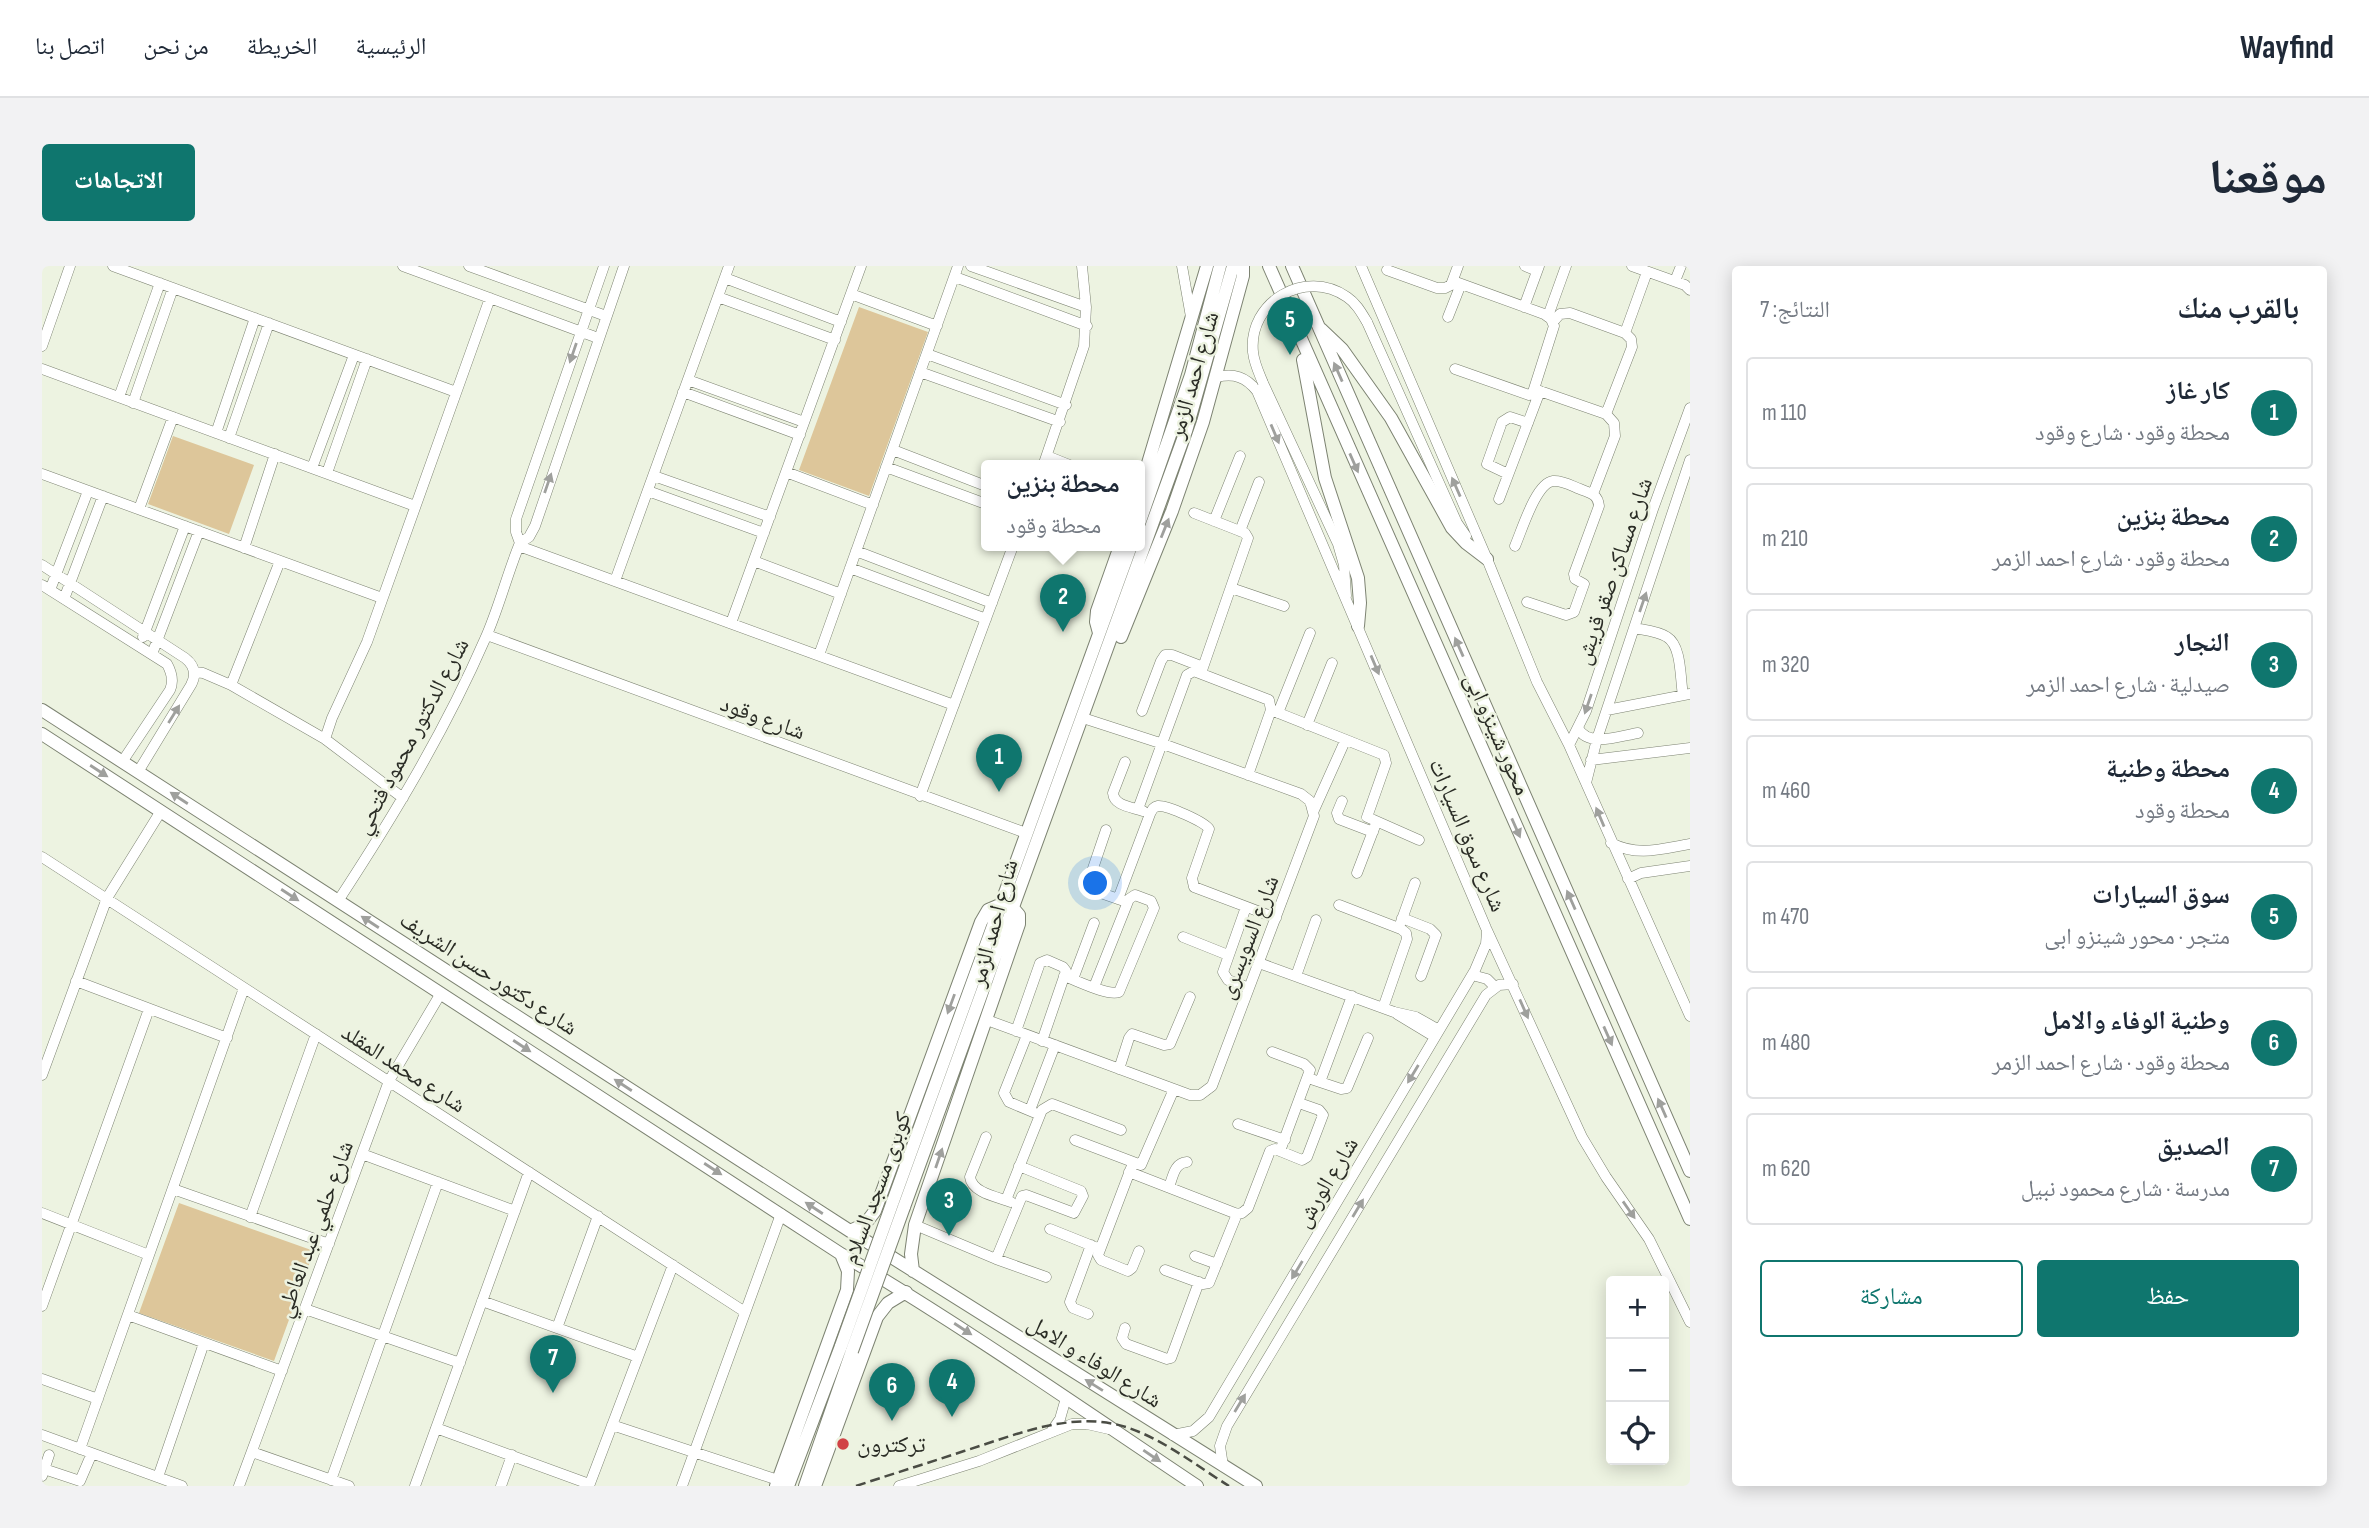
<!DOCTYPE html>
<html lang="ar">
<head>
<meta charset="utf-8">
<style>
  :root { --surface:#fff; --page:#f2f2f3; --text:#1f2937; --muted:#747a83; --line:#e0e1e3; --accent:#0f766e }
  body { margin:0; font-family:"Sofia Sans Condensed","Noto Naskh Arabic",sans-serif; background:var(--page); color:var(--text); direction:rtl }
  .controls { position:absolute; right:21px; bottom:21px; display:grid; overflow:hidden; border-radius:7px; box-shadow:0 4px 18px #0003 }
  .controls button { width:63px; height:63px; display:grid; place-items:center; padding:0; border:0; border-bottom:2px solid var(--line); background:var(--surface); color:var(--text); font:35px sans-serif }
  .you { position:absolute; left:1054px; top:618px; width:24px; height:24px; margin:-18px; border:5px solid #fff; border-radius:50%; background:#1a73e8; box-shadow:0 0 0 10px #1a73e833 }
  .badge { display:grid; place-items:center; width:46px; height:46px; border-radius:50%; background:var(--accent); color:#fff; font-size:23px; font-weight:700 }
  .pin { position:absolute; translate:-50% -58px; filter:drop-shadow(0 2px 4px #0008) }
  .pin::after { content:''; position:absolute; top:37px; width:24px; height:21px; background:inherit; clip-path:polygon(0 0,100% 0,50% 100%) }
  .popup { position:absolute; left:939px; top:194px; width:164px; height:91px; box-sizing:border-box; display:grid; place-content:center; border-radius:7px; background:var(--surface); filter:drop-shadow(0 2px 5px #0005); font-size:23px; white-space:nowrap; color:var(--muted) }
  .popup b { font-size:26px; color:var(--text) }
  .popup::after { content:''; position:absolute; left:50%; top:100%; margin-left:-14px; border:14px solid transparent; border-top-color:var(--surface) }
  .list { margin:0; padding:0; list-style:none }
  h2 { display:flex; justify-content:space-between; align-items:center; height:91px; margin:0; padding:0 28px; font-size:30px }
  h2 small { font-size:23px; font-weight:400; color:var(--muted) }
  .list li { display:grid; grid-template-columns:46px 1fr auto; gap:21px; align-items:center; box-sizing:border-box; height:112px; margin:0 14px 14px; padding:0 14px; border:2px solid var(--line); border-radius:7px }
  .list b { display:block; font-size:26px; white-space:nowrap }
  .list p { margin:0; font-size:23px; white-space:nowrap; color:var(--muted) }
  .list em { font-size:23px; font-style:normal; color:var(--muted) }
  .actions { display:flex; gap:14px; padding:21px 28px }
  .actions a { flex:1; padding:16px 0; border:2px solid var(--accent); border-radius:7px; text-align:center; font-size:24px; color:var(--accent) }
  .actions .main { background:var(--accent); color:#fff }
  .icon { flex:none; width:38px; height:38px; fill:none; stroke:currentColor; stroke-width:2; stroke-linecap:round; stroke-linejoin:round }
  .map { position:relative; flex:none; width:1648px; height:1220px; overflow:hidden; direction:ltr; border-radius:7px }
  header { display:flex; align-items:center; gap:42px; box-sizing:border-box; height:98px; padding:0 35px; background:var(--surface); border-bottom:2px solid var(--line) }
  header strong { font-size:33px }
  nav { display:flex; gap:38px; margin-inline-start:auto; font-size:24px }
  .intro { display:flex; align-items:center; justify-content:space-between; box-sizing:border-box; height:168px; padding:0 42px }
  h1 { margin:0; font-size:49px }
  .button { padding:18px 32px; border-radius:7px; background:var(--accent); color:#fff; font-size:24px; font-weight:700 }
  main { display:flex; gap:42px; padding:0 42px }
  aside { flex:1; background:var(--surface); border-radius:7px; box-shadow:0 4px 18px #0003 }
  .map>svg:first-child { display:block }
  .green { fill:#ddc69a }
  .lines { fill:none; stroke-linecap:round; stroke-linejoin:round }
  .minor-casing { stroke:#7d8372; stroke-width:11 }
  .major-casing { stroke:#7d8372; stroke-width:14 }
  .minor { stroke:#fff; stroke-width:10 }
  .major { stroke:#fff; stroke-width:12 }
  .rail { stroke:#4a4c44; stroke-width:2.5; stroke-dasharray:10 5; stroke-linecap:butt }
  .minor-bridge-casing { stroke:#7d8372; stroke-width:11; stroke-linecap:butt }
  .major-bridge-casing { stroke:#7d8372; stroke-width:14; stroke-linecap:butt }
  .minor-bridge { stroke:#fff; stroke-width:10 }
  .major-bridge { stroke:#fff; stroke-width:12 }
  .oneway { fill:#9fa09d }
  .poi-dot { fill:#d14246; stroke:#edf3e1; stroke-width:2.5 }
  .labels { text-anchor:middle; stroke-width:5; stroke-linejoin:round; paint-order:stroke }
  .street-label { font-size:23px; fill:#2a2c25; stroke:#edf3e1 }
  .poi-label { font-size:23px; fill:#2a2c25; stroke:#edf3e1; text-anchor:start }
</style>
</head>
<body>
<header>
<strong>Wayfind</strong>
<nav><a>الرئيسية</a><a>الخريطة</a><a>من نحن</a><a>اتصل بنا</a></nav>
</header>
<div class="intro"><h1>موقعنا</h1><a class="button">الاتجاهات</a></div>
<main>
<aside>
<h2>بالقرب منك<small>النتائج: 7</small></h2>
<ul class="list">
<li><span class="badge">1</span><div><b>كار غاز</b><p>محطة وقود · شارع وقود</p></div><em>110 m</em></li>
<li><span class="badge">2</span><div><b>محطة بنزين</b><p>محطة وقود · شارع احمد الزمر</p></div><em>210 m</em></li>
<li><span class="badge">3</span><div><b>النجار</b><p>صيدلية · شارع احمد الزمر</p></div><em>320 m</em></li>
<li><span class="badge">4</span><div><b>محطة وطنية</b><p>محطة وقود</p></div><em>460 m</em></li>
<li><span class="badge">5</span><div><b>سوق السيارات</b><p>متجر · محور شينزو ابى</p></div><em>470 m</em></li>
<li><span class="badge">6</span><div><b>وطنية الوفاء والامل</b><p>محطة وقود · شارع احمد الزمر</p></div><em>480 m</em></li>
<li><span class="badge">7</span><div><b>الصديق</b><p>مدرسة · شارع محمود نبيل</p></div><em>620 m</em></li>
</ul>
<div class="actions"><a class="main">حفظ</a><a>مشاركة</a></div>
</aside>
<div class="map">
<svg width="1648" height="1220" viewBox="0 0 1648 1220">
  <rect width="100%" height="100%" fill="#edf3e1"/>
  <!-- green -->
  <path class="green" d="M817,41L886,66L827,230L757,204Z
    M131,170L212,199L187,268L106,238Z
    M137,937L272,985L232,1095L97,1047Z"/>
  <g class="lines">
    <defs>
      <path id="minor" d="M71,0L414,126
        M361,0L556,72
        M427,0L564,50
        M929,0L1044,41
        M1140,0L1149,51
        M1319,0L1445,293L1495,416L1527,479L1648,750
        M1483,0L1495,5
        M1590,0L1643,19L1648,24
        M1345,4L1395,22H1403L1409,19L1416,0
        M913,11L1045,60
        M683,12L799,56
        M1411,15L1502,48L1509,53L1512,60L1491,126L1487,129L1413,103
        M1633,15L1639,0
        M809,28L895,60
        M676,31L793,74
        M1482,41L1497,0
        M1506,50L1524,0
        M1406,51L1419,18
        M1325,56L1415,257L1424,270
        M1511,56L1518,48L1528,47L1583,67L1589,73L1590,81L1564,148
        M1583,67L1605,6
        M0,80L28,0
        M885,88L1024,139
        M0,103L373,240
        M878,106L1018,156
        M1175,111C1192,107 1204,111 1215,125L1444,662L1540,871L1564,911L1607,973L1648,1056
        M646,114L762,156
        M1221,117L1296,278L1302,299L1304,330
        M1492,123L1564,148L1572,157L1573,170L1551,228
        M641,126L758,169
        M77,131L118,17
        M91,137L131,22
        M174,167L213,52
        M187,172L227,57
        M851,184L944,220
        M1005,190L1030,200
        M1001,200L1042,80L1044,41L1040,0
        M844,201L944,238
        M270,202L312,89
        M744,206L831,239
        M285,207L325,93
        M0,208L340,332
        M1466,208L1445,198L1460,156L1468,151L1486,157
        M612,210L728,251
        M606,225L722,267
        M1457,233L1498,125
        M97,243L131,151
        M1152,247L1203,267L1206,272L1159,407
        M1172,255L1198,190
        M1198,265L1217,216
        M478,277L474,266V253L562,0
        M477,280L912,439
        M1473,280C1480,264 1494,217 1511,215C1520,214 1530,220 1538,223C1548,227 1556,228 1557,240L1532,308L1533,313L1542,318L1532,346L1524,349L1485,336
        M202,282L233,188
        M814,285L950,337
        M712,295L799,328
        M0,299L143,392C152,399 155,408 149,419L96,506
        M808,302L944,353
        M573,315L687,0
        M0,319L125,398C130,407 132,415 128,424L80,496
        M1189,322L1242,340
        M8,324L46,225
        M22,333L61,230
        M689,357L819,0
        M1592,362C1602,364 1616,365 1625,371C1640,380 1638,413 1641,429
        M445,369L984,567
        M101,371L143,260
        M110,388L157,265
        M777,389L916,0
        M153,406L161,407L189,419L283,473L361,532
        M189,419L238,295
        M1229,444L1342,489L1344,497L1325,551L1377,574
        M1565,444L1648,428
        M1100,445L1119,395L1123,389H1130L1161,401
        M1236,447L1268,367
        M1265,459L1290,397
        M1536,462C1546,482 1578,470 1596,467
        M283,473L290,452L325,376L448,32
        M1527,479L1544,445L1611,243L1648,142
        M1549,494L1648,482
        M1083,496L1071,527C1072,540 1090,541 1101,545
        M1544,517L1555,473L1648,194
        M878,530L971,280
        M1300,535L1295,547L1297,553L1331,566
        M1096,543L1145,409L1152,405L1227,434L1229,444L1206,509
        M1272,544L1303,475
        M1064,564L1046,617L1053,625L1082,635
        M1569,577C1596,591 1619,583 1648,578
        M0,591L703,1046
        M1315,607L1333,560
        M1586,613L1599,607L1648,600
        M1076,633L1108,548C1110,544 1111,541 1116,540C1125,539 1163,556 1167,563L1150,612L1152,621L1234,652
        M296,635C351,551 403,465 443,373C457,342 465,308 478,277L487,271L493,260L582,0
        M1297,639L1359,663L1364,667L1365,673L1341,742
        M1204,641L1181,706L1186,714L1207,722
        M1360,652L1388,663L1394,669L1379,710
        M1359,656L1373,617
        M1141,671L1186,689
        M1217,697L1352,746L1374,751L1397,764
        M1430,709L1445,713L1453,721
        M1022,710C1036,715 1065,730 1077,726L1112,642L1109,635L1093,629L1087,633L1052,721
        M1254,710L1274,654
        M1031,713L1052,657
        M34,715L185,772
        M1355,748L1393,771
        M945,754L1148,829H1158L1170,820L1272,550L1268,535L1259,528L1121,478L1041,452
        M974,765L998,697L1005,694L1021,701L1024,705L1000,775
        M985,769L962,827L967,836L998,849
        M1230,786L1262,798L1268,804L1238,885
        M1077,803L1087,772L1090,768L1122,779L1128,778L1148,731
        M0,809L65,632L119,545
        M1266,812L1299,823L1305,822L1326,772
        M1278,816L1310,730
        M988,844L1013,779
        M1196,858L1243,874
        M944,871L928,911C930,927 956,931 969,936
        M1033,874L1099,899L1132,823
        M320,888L473,945
        M1091,897L1056,989L1059,994L1086,1005L1090,1002L1097,985
        M1087,906L1195,948L1200,947L1206,942L1228,885L1233,883L1260,894L1265,891L1281,849L1277,844L1257,837
        M1127,921C1131,911 1132,897 1145,896
        M131,923L287,978
        M964,934L1000,844L1010,838L1079,864
        M0,947L107,989
        M208,951L274,768
        M873,959L954,993L1004,1011
        M1008,963L1053,981
        M1153,990L1175,998
        M954,993L980,930L984,929L1032,947L1041,930L1039,925L977,900
        M1123,1004L1161,1018L1167,1017L1195,948
        M440,1035L596,1091
        M0,1040L107,743
        M263,1043L418,1097
        M1046,1048L1031,1042L1028,1036L1049,979
        M86,1049L240,1105
        M515,1062L556,950
        M1083,1062L1080,1072L1084,1078L1125,1093L1129,1092L1157,1016
        M0,1113L56,1133
        M570,1159L736,1214
        M394,1162L547,1218
        M1009,1166L1018,1153L1024,1132
        M0,1169L140,1220
        M1131,1169L1151,1165L1167,1151L1433,704L1444,678L1445,666
        M38,1183L202,722
        M210,1186L307,1220
        M1181,1200L1178,1180L1185,1160L1444,729L1457,719L1471,718
        M2,1203L38,1215L50,1187
        M0,1210L7,1189
        M116,1211L162,1077
        M289,1214L396,916
        M197,1220L347,815L399,727
        M373,1220L487,906
        M459,1220L470,1189
        M547,1220L631,999
        M640,1220L739,948
        M857,1220L937,1195L1030,1158H1045L1067,1163"/>
      <path id="major" d="M1227,0L1648,953
        M1250,0L1648,905
        M1279,63L1300,83L1349,152L1410,262L1424,277L1445,293
        M1261,94L1283,212L1316,312L1318,337L1316,360
        M1098,224L1165,0
        M1098,255L1149,109L1178,0
        M1057,367L1054,356L1055,345L1078,280
        M1079,371L1130,245L1161,156L1201,10V0
        M0,444L808,965L1214,1220
        M0,468L799,988C921,1060 1037,1141 1155,1220
        M850,938L1089,280
        M862,941L1144,165L1191,0
        M808,965L823,958L833,945L939,656L946,644L960,638
        M871,1005L869,988L873,959L977,658V649L971,642
        M734,1220L805,1024L806,1005L799,988
        M746,1220L799,1080
        M763,1220L810,1085
        M773,1220L835,1051L846,1037L864,1026"/>
    </defs>
    <!-- minor casing -->
    <use href="#minor" class="minor-casing"/>
    <!-- major casing -->
    <use href="#major" class="major-casing"/>
    <!-- minor -->
    <use href="#minor" class="minor"/>
    <!-- major -->
    <use href="#major" class="major"/>
    <!-- rail -->
    <path class="rail" d="M814,1220C850,1208 886,1197 922,1185C974,1169 1029,1144 1084,1161C1121,1173 1155,1200 1187,1220"/>
    <defs>
      <path id="minor-bridge" d="M1221,117C1217,107 1212,97 1211,86C1206,36 1263,2 1305,31C1314,37 1319,46 1325,56"/>
      <path id="major-bridge" d="M799,1080L850,938
        M810,1085L862,941"/>
    </defs>
    <!-- minor-bridge casing -->
    <use href="#minor-bridge" class="minor-bridge-casing"/>
    <!-- major-bridge casing -->
    <use href="#major-bridge" class="major-bridge-casing"/>
    <!-- minor-bridge -->
    <use href="#minor-bridge" class="minor-bridge"/>
    <!-- major-bridge -->
    <use href="#major-bridge" class="major-bridge"/>
  </g>
  <!-- one-way arrows -->
  <defs><path id="oneway-solid" d="M-6-.8H1V-3.2L6.5 0L1 3.2V.8H-6Z" transform="scale(1.75)"/></defs>
  <g class="oneway">
    <use href="#oneway-solid" transform="translate(531 87) rotate(109)"/>
    <use href="#oneway-solid" transform="translate(1296 106) rotate(-114)"/>
    <use href="#oneway-solid" transform="translate(1233 168) rotate(67)"/>
    <use href="#oneway-solid" transform="translate(1312 197) rotate(66)"/>
    <use href="#oneway-solid" transform="translate(506 217) rotate(-71)"/>
    <use href="#oneway-solid" transform="translate(1414 221) rotate(-114)"/>
    <use href="#oneway-solid" transform="translate(1123 262) rotate(-68)"/>
    <use href="#oneway-solid" transform="translate(1601 336) rotate(-71)"/>
    <use href="#oneway-solid" transform="translate(1417 381) rotate(-114)"/>
    <use href="#oneway-solid" transform="translate(1333 399) rotate(67)"/>
    <use href="#oneway-solid" transform="translate(1546 438) rotate(109)"/>
    <use href="#oneway-solid" transform="translate(132 448) rotate(-58)"/>
    <use href="#oneway-solid" transform="translate(57 505) rotate(33)"/>
    <use href="#oneway-solid" transform="translate(137 532) rotate(-147)"/>
    <use href="#oneway-solid" transform="translate(1558 551) rotate(-113)"/>
    <use href="#oneway-solid" transform="translate(1474 562) rotate(66)"/>
    <use href="#oneway-solid" transform="translate(248 629) rotate(33)"/>
    <use href="#oneway-solid" transform="translate(1529 634) rotate(-114)"/>
    <use href="#oneway-solid" transform="translate(328 656) rotate(-147)"/>
    <use href="#oneway-solid" transform="translate(909 738) rotate(110)"/>
    <use href="#oneway-solid" transform="translate(1482 743) rotate(66)"/>
    <use href="#oneway-solid" transform="translate(1566 770) rotate(66)"/>
    <use href="#oneway-solid" transform="translate(480 780) rotate(33)"/>
    <use href="#oneway-solid" transform="translate(1371 808) rotate(121)"/>
    <use href="#oneway-solid" transform="translate(581 819) rotate(-147)"/>
    <use href="#oneway-solid" transform="translate(1620 842) rotate(-114)"/>
    <use href="#oneway-solid" transform="translate(897 892) rotate(-71)"/>
    <use href="#oneway-solid" transform="translate(671 903) rotate(33)"/>
    <use href="#oneway-solid" transform="translate(772 942) rotate(-147)"/>
    <use href="#oneway-solid" transform="translate(1316 942) rotate(-59)"/>
    <use href="#oneway-solid" transform="translate(1587 944) rotate(55)"/>
    <use href="#oneway-solid" transform="translate(1255 1004) rotate(121)"/>
    <use href="#oneway-solid" transform="translate(921 1063) rotate(33)"/>
    <use href="#oneway-solid" transform="translate(1052 1119) rotate(-148)"/>
    <use href="#oneway-solid" transform="translate(1198 1137) rotate(-59)"/>
    <use href="#oneway-solid" transform="translate(1110 1190) rotate(34)"/>
  </g>
  <!-- markers -->
  <circle class="poi-dot" cx="801" cy="1178" r="7"/>
  <g class="labels">
    <!-- street labels -->
    <g class="street-label">
      <text transform="translate(1151 109) rotate(-74)" y="8">شارع احمد الزمر</text>
      <text transform="translate(1571 305) rotate(-71)" y="8">شارع مساكن صقر قريش</text>
      <text transform="translate(721 451) rotate(20)" y="8">شارع وقود</text>
      <text transform="translate(1456 468) rotate(66)" y="8">محور شينزو ابى</text>
      <text transform="translate(369 470) rotate(-62)" y="8">شارع الدكتور محمود فتحي</text>
      <text transform="translate(1426 569) rotate(67)" y="8">شارع سوق السيارات</text>
      <text transform="translate(951 657) rotate(-75)" y="8">شارع احمد الزمر</text>
      <text transform="translate(1206 671) rotate(-69)" y="8">شارع السويسرى</text>
      <text transform="translate(447 707) rotate(33)" y="8">شارع دكتور حسن الشريف</text>
      <text transform="translate(362 802) rotate(33)" y="8">شارع محمد المقلد</text>
      <text transform="translate(1284 916) rotate(-59)" y="8">شارع الورش</text>
      <text transform="translate(834 922) rotate(-70)" y="8">كوبرى مسجد السلام</text>
      <text transform="translate(272 963) rotate(-70)" y="8">شارع حلمي عبد العاطي</text>
      <text transform="translate(1053 1095) rotate(32)" y="8">شارع الوفاء و الامل</text>
    </g>
    <!-- poi labels -->
    <g class="poi-label">
      <text x="815" y="1186">تركترون</text>
    </g>
  </g>
</svg>
<div class="controls">
<button>+</button>
<button>−</button>
<button><svg class="icon" aria-label="locate" viewBox="0 0 24 24"><circle cx="12" cy="12" r="6"/><path d="M12 2v4M12 18v4M2 12h4M18 12h4"/></svg></button>
</div>
<div class="you"></div>
<div class="pin badge" style="left:957px;top:526px">1</div>
<div class="pin badge" style="left:1021px;top:366px">2</div>
<div class="popup"><b>محطة بنزين</b>محطة وقود</div>
<div class="pin badge" style="left:907px;top:970px">3</div>
<div class="pin badge" style="left:910px;top:1151px">4</div>
<div class="pin badge" style="left:1248px;top:89px">5</div>
<div class="pin badge" style="left:850px;top:1155px">6</div>
<div class="pin badge" style="left:511px;top:1127px">7</div>
</div>
</main>
</body>
</html>
